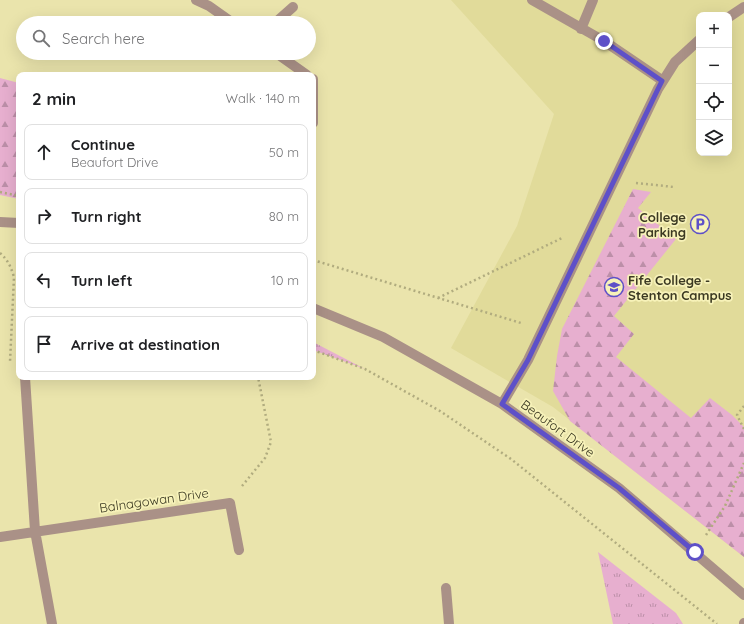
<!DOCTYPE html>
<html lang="en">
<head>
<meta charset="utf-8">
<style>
  :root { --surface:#fff; --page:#f2f2f2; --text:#202124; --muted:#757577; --line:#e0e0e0 }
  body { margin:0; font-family:Quicksand,sans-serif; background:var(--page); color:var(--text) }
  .controls { position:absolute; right:12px; top:12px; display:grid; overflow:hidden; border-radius:8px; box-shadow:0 4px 16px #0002 }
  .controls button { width:36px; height:36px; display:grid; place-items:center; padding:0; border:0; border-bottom:1px solid var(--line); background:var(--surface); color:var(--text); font:20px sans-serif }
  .stop { position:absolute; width:12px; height:12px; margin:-9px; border:3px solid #5e50c8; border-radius:50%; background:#fff }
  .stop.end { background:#5e50c8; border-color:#fff; box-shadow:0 1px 4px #0008 }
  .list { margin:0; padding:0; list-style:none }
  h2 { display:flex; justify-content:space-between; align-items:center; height:52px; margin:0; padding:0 16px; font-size:17px }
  h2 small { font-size:13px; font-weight:400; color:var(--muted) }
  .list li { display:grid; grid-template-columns:26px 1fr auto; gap:12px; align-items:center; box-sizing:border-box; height:56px; margin:0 8px 8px; padding:0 8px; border:1px solid var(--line); border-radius:8px }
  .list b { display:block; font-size:15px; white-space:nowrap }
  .list p { margin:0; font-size:13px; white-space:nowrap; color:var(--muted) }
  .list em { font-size:13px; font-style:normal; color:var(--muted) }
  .icon { flex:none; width:22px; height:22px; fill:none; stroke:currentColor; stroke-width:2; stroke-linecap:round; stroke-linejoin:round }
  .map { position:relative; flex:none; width:744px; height:624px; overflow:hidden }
  .search { position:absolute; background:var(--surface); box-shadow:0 4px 16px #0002; left:16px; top:16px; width:300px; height:44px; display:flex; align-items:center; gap:10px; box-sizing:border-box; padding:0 14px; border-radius:22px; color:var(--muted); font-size:15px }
  .panel { position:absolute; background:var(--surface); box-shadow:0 4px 16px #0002; left:16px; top:72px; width:300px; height:308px; border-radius:8px }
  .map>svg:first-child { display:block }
  .built { fill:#e1db9a; fill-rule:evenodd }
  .grass { fill:url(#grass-tufts) }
  .forest { fill:url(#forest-firs) }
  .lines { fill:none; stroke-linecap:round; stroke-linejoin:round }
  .path { stroke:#b1ac7f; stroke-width:2.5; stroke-dasharray:2 3; stroke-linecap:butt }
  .minor { stroke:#aa9187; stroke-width:10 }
  .route { stroke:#5e50c8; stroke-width:5 }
  .labels { text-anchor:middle; stroke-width:3.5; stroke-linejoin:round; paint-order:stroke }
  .poi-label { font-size:13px; font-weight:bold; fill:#3b3922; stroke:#f7f2b9; text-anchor:end }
  .street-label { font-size:13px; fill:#3b3922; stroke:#f7f2b9 }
</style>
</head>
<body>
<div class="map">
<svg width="744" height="624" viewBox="0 0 744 624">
  <defs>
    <pattern id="grass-tufts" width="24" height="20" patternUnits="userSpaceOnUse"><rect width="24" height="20" fill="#e7afcf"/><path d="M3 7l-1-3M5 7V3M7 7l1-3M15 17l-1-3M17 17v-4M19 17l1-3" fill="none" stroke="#bc8fa8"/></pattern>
    <pattern id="forest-firs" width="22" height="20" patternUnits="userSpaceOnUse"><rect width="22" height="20" fill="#e7afcf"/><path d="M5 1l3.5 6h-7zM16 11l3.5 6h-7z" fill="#bc8fa8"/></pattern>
  </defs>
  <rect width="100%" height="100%" fill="#eae4ac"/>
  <!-- built -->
  <path class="built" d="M451,0H744V557L553,407L451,348L517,226L554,114ZM699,15H729V153H699Z"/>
  <!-- grass -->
  <path class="grass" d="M313,342L365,369L313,350Z
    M598,552L676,613L683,624H613Z"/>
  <!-- forest -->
  <path class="forest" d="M0,78L19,83V199L0,195Z
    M633,189L651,192L638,208L676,239L614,316L634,334L616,357L691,418L710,398L732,415L744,427V557L570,421L553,391L557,356L562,329Z"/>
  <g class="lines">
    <!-- path -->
    <path class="path" d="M636,183L674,187
      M0,192L19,196
      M0,253C8,260 11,267 14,277L10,362
      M313,260L521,323
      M438,298L562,238
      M313,350L365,369L440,411L511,459L717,624
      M744,406L737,415L744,429
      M242,486L265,458L271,442L258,377
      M706,535L725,506L744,463"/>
    <!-- minor -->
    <path class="minor" d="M196,0L209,6L233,23
      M532,0L604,41L663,81
      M729,17L744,7
      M275,23L293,7
      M581,29L593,0
      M276,53L307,75
      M313,79V123
      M0,222L19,223
      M313,308L383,337L502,404L619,488L744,595
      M25,377L35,531L52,624
      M502,404L528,360L658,89L675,62L699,40
      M0,537L230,503L239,550
      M446,588L449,624
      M744,624V623"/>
  </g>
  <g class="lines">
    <!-- route -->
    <path class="route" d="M604,41L662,81L658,89L528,360L502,404L619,488L695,552"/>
  </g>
  <!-- icons -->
  <defs>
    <symbol id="parking-ring" viewBox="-11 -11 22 22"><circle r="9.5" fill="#f7f2b9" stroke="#5e50c8" stroke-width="1.5"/><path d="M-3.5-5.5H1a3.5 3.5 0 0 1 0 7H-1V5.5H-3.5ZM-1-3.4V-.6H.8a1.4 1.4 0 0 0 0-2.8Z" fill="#5e50c8"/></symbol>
    <symbol id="university-ring" viewBox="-11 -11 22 22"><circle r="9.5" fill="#f7f2b9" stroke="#5e50c8" stroke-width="1.5"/><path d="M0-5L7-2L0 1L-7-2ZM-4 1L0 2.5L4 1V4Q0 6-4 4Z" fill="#5e50c8"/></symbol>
  </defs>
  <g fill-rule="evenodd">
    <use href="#parking-ring" x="689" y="213" width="22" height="22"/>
    <use href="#university-ring" x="603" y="276" width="22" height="22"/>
  </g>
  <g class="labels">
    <!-- poi labels -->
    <g class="poi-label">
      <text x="686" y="222">College<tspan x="686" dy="15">Parking</tspan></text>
      <text x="628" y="285" text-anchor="start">Fife College -<tspan x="628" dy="15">Stenton Campus</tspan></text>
    </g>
    <!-- street labels -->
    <g class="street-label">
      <text transform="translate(558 428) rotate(36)" y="5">Beaufort Drive</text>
      <text transform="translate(154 500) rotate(-8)" y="5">Balnagowan Drive</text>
    </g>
  </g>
</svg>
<div class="controls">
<button>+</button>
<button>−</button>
<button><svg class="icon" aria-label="locate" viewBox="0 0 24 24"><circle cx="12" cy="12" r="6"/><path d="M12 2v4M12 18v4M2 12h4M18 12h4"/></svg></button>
<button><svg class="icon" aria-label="layers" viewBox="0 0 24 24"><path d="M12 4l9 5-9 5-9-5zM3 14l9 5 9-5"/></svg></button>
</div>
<div class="stop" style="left:695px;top:552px"></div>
<div class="stop end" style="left:604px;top:41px"></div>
<div class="search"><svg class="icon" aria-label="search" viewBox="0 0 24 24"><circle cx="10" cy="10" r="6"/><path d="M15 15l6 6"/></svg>Search here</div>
<section class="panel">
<h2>2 min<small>Walk · 140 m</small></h2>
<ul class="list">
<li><svg class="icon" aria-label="ahead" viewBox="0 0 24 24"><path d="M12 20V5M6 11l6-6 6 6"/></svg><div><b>Continue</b><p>Beaufort Drive</p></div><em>50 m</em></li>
<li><svg class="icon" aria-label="right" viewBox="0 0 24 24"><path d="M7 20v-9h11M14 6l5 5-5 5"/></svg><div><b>Turn right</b></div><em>80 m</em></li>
<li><svg class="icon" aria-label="left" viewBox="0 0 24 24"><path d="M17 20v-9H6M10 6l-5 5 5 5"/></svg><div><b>Turn left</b></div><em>10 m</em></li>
<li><svg class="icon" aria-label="arrive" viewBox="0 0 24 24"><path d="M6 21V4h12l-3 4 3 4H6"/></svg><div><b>Arrive at destination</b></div></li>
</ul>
</section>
</div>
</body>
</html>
